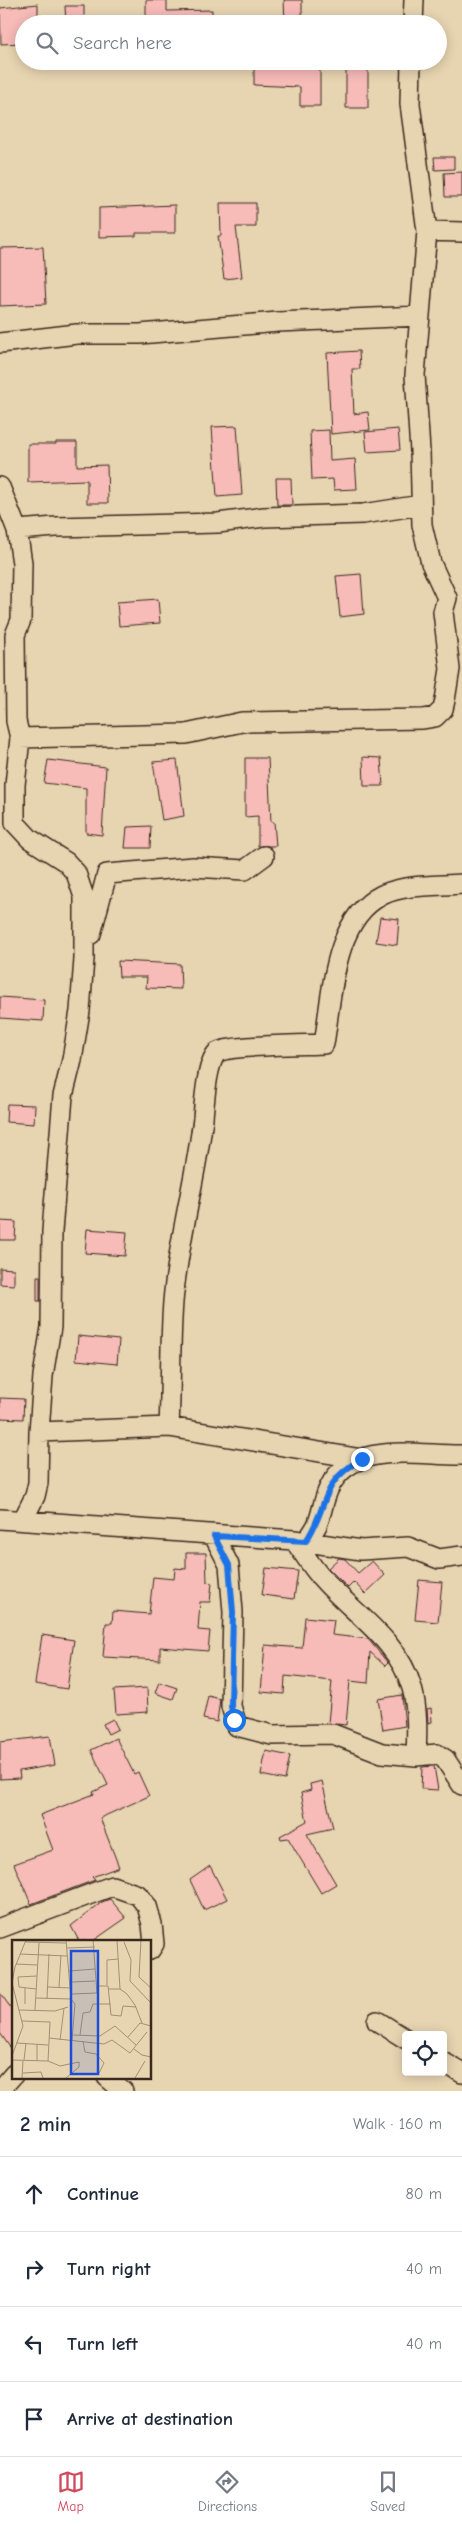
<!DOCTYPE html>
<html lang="en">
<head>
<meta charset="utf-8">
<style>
  :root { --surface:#fff; --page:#f2f2f3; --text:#1f2937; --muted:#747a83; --line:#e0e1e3; --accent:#d1495b }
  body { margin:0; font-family:"Comic Neue",sans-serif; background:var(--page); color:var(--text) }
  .controls { position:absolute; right:15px; bottom:15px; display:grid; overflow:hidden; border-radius:5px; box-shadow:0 2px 12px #0003 }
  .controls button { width:45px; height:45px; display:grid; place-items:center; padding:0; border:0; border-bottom:1px solid var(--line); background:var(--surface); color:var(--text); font:25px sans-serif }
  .stop { position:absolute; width:15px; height:15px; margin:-11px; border:4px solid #1a73e8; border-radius:50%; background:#fff }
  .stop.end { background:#1a73e8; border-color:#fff; box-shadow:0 1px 5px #0008 }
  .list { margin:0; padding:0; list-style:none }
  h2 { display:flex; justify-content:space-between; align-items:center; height:65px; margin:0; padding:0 20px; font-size:21px }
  h2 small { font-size:16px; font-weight:400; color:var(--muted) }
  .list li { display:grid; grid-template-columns:32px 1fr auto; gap:15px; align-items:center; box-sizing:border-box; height:75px; padding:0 20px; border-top:1px solid var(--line) }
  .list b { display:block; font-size:19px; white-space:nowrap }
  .list em { font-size:16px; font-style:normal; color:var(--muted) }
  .icon { flex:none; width:28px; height:28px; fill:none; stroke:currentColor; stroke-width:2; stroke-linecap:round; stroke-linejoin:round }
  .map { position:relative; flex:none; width:462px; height:2091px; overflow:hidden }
  .search { position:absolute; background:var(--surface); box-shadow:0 2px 12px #0003; left:15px; right:15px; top:15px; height:55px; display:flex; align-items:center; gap:12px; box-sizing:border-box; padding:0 18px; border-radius:28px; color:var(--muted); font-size:19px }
  .sheet { height:365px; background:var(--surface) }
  nav { display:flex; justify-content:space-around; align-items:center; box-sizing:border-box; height:70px; border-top:1px solid var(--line); background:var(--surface); font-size:14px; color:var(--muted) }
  nav a { display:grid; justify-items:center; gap:2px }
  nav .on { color:var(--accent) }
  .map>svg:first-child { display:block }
  .building { fill:#f7bbb8; stroke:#3b2a1e }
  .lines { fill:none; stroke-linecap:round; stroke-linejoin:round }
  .street-casing { stroke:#3b2a1e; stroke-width:22 }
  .street { stroke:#e7d4b1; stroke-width:19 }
  .route { stroke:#1a73e8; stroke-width:6 }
  .inset-road { fill:none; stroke:#a29076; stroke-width:1 }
  .view { fill:#1d4ed8; fill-opacity:0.15; stroke:#1d4ed8; stroke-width:2.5 }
  .inset-edge { fill:none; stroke:#3b2a1e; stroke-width:2.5 }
</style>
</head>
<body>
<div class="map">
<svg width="462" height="2091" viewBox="0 0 462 2091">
  <rect width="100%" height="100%" fill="#e7d4b1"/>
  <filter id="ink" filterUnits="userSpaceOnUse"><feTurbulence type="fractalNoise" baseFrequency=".02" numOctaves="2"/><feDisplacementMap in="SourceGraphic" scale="10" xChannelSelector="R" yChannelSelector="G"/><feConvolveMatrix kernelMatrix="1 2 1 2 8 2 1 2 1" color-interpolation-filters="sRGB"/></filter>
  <g filter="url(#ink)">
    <!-- building -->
    <path class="building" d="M146,0H167V11L212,10V24H146Z
      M284,0H302V24H285Z
      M38,4V24H24V43L1,44L0,8Z
      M65,6H84V24H66Z
      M300,61H320V106H300V87L254,85V63L300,64Z
      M346,61H368V108H346Z
      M434,157H454V169L435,170Z
      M462,172V197H445L444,173Z
      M220,203H256V227H236L242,277L224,279L218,236H221Z
      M175,205V233H136V236L99,237V208Z
      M43,247L46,304L0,306V248Z
      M359,351L360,369H352L354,414L368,412L370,430L331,434L327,353Z
      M237,426L242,495L217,497L212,427Z
      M398,429L400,450L367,452L365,432Z
      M329,430L330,461L355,459L357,489L334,490L333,479L312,480L310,431Z
      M56,442H77V466L107,465L108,503H87V480L28,482V444H56Z
      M276,478H291L292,505H277Z
      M361,574L364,614L340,617L336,576Z
      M158,599L160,623L119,626L117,602Z
      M363,757L381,758L383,786H364Z
      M245,758H268L271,822H274L276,846H258V816L245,817Z
      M48,760L106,767L102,835L86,833V788L44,783Z
      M177,760L184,816L162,820L153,762Z
      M151,826L150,848H125L127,827Z
      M380,917L399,919L397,945L376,942Z
      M118,961L180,964L181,989L146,988L147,977H119Z
      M0,997L44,1000L43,1021L0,1018Z
      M7,1104L35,1105L34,1124L6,1122Z
      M0,1221L16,1222L15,1240H0Z
      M87,1229L127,1232L125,1256L85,1253Z
      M0,1268L14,1269V1285L0,1284Z
      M37,1276H40V1301H37Z
      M78,1336L119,1340L117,1364L76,1360Z
      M0,1398L24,1399L23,1419L0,1418Z
      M186,1553H206L207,1582L212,1583L210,1602H200L198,1630L210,1631L208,1651L160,1647V1660L103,1657L106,1623H112L113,1611L149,1614L153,1577L174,1579L175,1568L186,1569Z
      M339,1558L345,1559L358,1573L372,1561L385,1575L365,1594L354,1582L348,1588L328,1568Z
      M266,1568L298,1571L294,1599L262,1595Z
      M419,1580L442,1582L438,1622L415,1620Z
      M305,1617L334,1620L332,1635L368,1639L388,1663L385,1666L370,1652L368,1683L350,1681L346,1725L328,1723L332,1681L285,1676L284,1694L261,1692L265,1645L302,1648Z
      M42,1635L74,1640L67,1689L35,1684Z
      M159,1682L177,1688L173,1699L155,1693Z
      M147,1688L148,1712L116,1714L114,1690Z
      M402,1695L405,1726L383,1730L378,1699Z
      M208,1696L220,1699L217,1722L203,1719Z
      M431,1708L432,1722L428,1723L427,1709Z
      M113,1719L118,1729L108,1734L103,1724Z
      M50,1736L55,1765L19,1771L20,1778L0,1779V1742Z
      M116,1738L134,1774L138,1772L149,1796L100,1818L119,1867L92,1877L95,1880L31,1904L14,1864L53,1850L40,1815L94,1794L93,1792L108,1785L91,1750Z
      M266,1751L290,1756L285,1780L261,1775Z
      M434,1766L438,1790L421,1789L422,1767Z
      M322,1781L333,1828L307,1834L336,1884L321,1893L288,1838L281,1839L280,1836L307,1821L301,1793L311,1790L310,1784Z
      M210,1866L227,1899L204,1910L190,1880Z
      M110,1899L126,1918L93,1941H79L71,1926L102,1902Z
      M0,1993L14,2012V2053L0,2033Z"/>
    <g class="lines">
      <defs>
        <path id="street" d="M413,24L414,0
          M427,231L462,232
          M0,343L77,334H140L278,322L420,316
          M0,487L17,530L22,563L21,620L15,635L16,721L20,738L15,785V823L30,839L66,862L76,873L84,897V959L80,1011L72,1060L63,1096L52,1231L51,1327L43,1376L39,1432L38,1483L35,1496L23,1520
          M17,530L56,527L218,523L264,517L363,514L421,505
          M20,738L186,734L242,722L423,719L435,717L443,709L445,700L450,669L443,612L447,598L431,563L422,525L420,451L415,375L427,231L410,104L411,61
          M91,934L107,874L193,867L245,870L264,856
          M169,1427C171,1385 170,1343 173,1302C178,1240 196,1179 203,1118C204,1106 207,1058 218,1052C232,1045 305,1045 324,1044C332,997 333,919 382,895C405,884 437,886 462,884
          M39,1432L169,1427L362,1459
          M0,1519L294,1540L361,1550L408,1547L439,1559L462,1556
          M214,1536L229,1565L233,1612L231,1706L237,1726L272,1735L333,1734L382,1753L416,1756L437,1754L445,1759L462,1785
          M294,1540C303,1552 311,1566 321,1577C352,1613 398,1639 412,1688C418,1710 417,1733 416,1756
          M307,1541C310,1536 314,1531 317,1525C322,1514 323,1500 329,1488C352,1439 419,1456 462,1455
          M0,1928L112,1886L138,1895L147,1906L152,1924L154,1944L150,1950
          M377,2021L406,2039
          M443,2062L462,2073
          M107,2077L123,2091
          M0,2090L14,2074"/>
      </defs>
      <!-- street casing -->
      <use href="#street" class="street-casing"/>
      <!-- street -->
      <use href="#street" class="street"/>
    </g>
  </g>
  <g class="lines" filter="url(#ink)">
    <!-- route -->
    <path class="route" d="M234,1720L231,1706L233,1612L229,1565L214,1536L306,1541C330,1505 318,1483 362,1459"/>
  </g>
  <!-- overview -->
  <g transform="translate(12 1940)">
    <rect width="139" height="139" fill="#e7d4b1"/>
    <path class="inset-road" d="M54,0L59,59L63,64L60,100M105,0L108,49M129,0L127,37L139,48M13,2L54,3M112,2L119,20L118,41L139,63M55,8L83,7M8,14L55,16M4,24L25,25M57,31L83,29M6,37L7,47L24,49M6,37L25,36M60,42L83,41M95,45V20L106,19M85,46H96L99,75L109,76L111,66L124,67M36,47L59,48M47,47L49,15M97,49H108L115,54L123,65L130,83M60,54L85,53L81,0M24,58L59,59M35,59L37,14M13,64V48M7,70L43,71L56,67M23,70L27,3M10,81L38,82L36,121M61,95L88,96L103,86L124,105M68,95L71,73L78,72L81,64H99M116,97L128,83L139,86M37,98L92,104L100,100L118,113L135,92M48,100L52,68M71,101L73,112L84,114L92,123L87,133M5,103L36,105M122,109L130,115L139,117M0,116L11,86L0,43L3,27L14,0M0,120L36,121L48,126L67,122V127L54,138M12,120L14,103M25,121V104M11,133L29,132L31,138M10,138L11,121M123,138L133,121"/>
    <path class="view" d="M59,11H86V134H59Z"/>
    <rect width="139" height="139" class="inset-edge"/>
  </g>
</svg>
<div class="controls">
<button><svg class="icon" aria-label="locate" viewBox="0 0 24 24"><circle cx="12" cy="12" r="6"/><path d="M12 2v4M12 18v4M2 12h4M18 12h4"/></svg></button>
</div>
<div class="stop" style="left:234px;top:1720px"></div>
<div class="stop end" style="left:362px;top:1459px"></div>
<div class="search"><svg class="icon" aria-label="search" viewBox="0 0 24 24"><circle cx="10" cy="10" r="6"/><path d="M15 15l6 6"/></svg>Search here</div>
</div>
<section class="sheet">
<h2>2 min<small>Walk · 160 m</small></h2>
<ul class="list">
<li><svg class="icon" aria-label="ahead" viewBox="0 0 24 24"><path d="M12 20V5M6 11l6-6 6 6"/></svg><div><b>Continue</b></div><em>80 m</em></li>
<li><svg class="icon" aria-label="right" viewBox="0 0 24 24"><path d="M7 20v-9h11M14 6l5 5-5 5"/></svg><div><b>Turn right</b></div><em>40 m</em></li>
<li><svg class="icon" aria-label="left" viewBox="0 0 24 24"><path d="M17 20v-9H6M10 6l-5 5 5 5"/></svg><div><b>Turn left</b></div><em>40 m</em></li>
<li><svg class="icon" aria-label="arrive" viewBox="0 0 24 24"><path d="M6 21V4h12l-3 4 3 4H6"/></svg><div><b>Arrive at destination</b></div></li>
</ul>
</section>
<nav>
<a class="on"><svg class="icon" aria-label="map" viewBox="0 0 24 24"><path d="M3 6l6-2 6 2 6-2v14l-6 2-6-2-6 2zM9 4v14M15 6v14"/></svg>Map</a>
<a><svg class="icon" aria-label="directions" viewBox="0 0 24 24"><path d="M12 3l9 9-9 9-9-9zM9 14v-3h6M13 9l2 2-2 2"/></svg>Directions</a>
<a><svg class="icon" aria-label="saved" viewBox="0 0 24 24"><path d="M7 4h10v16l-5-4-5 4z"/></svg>Saved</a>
</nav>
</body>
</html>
